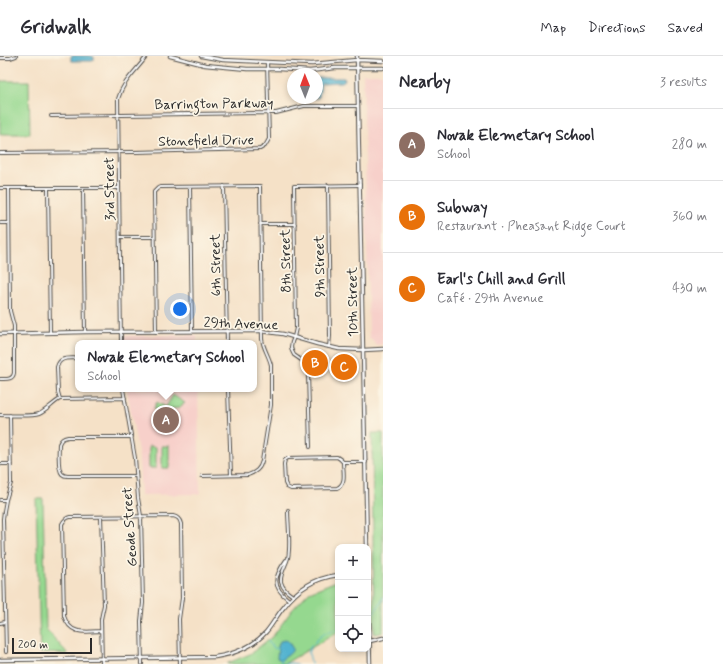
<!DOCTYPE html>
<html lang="en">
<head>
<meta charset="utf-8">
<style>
  :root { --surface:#fff; --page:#f2f2f3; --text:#2b2b33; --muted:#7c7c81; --line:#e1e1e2; --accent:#d1495b }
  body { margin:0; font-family:Mynerve,sans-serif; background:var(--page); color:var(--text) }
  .controls { position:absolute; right:12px; bottom:12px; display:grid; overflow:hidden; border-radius:8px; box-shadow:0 2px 6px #0003 }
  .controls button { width:36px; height:36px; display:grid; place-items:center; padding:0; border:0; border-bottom:1px solid var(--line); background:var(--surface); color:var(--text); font:20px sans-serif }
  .compass { position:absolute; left:287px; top:12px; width:36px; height:36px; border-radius:50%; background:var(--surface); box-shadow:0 2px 6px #0003; rotate:359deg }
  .scale { position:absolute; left:12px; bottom:10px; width:80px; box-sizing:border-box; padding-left:4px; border:2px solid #2b2b2b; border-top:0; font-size:11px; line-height:14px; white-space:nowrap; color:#2b2b2b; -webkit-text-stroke:3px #fcf5e5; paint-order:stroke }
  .you { position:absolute; left:180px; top:253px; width:14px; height:14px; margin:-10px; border:3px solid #fff; border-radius:50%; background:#1a73e8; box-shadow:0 0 0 6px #1a73e833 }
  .badge { display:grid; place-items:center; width:26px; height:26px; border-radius:50%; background:var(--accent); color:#fff; font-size:13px; font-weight:700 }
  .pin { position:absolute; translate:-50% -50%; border:2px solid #fff; box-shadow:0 1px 4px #0006 }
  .popup { position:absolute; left:75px; top:284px; width:182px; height:52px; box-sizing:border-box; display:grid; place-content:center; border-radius:8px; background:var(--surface); filter:drop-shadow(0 1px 3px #0005); font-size:13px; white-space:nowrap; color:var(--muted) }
  .popup b { font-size:15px; color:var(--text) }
  .popup::after { content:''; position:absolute; left:50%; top:100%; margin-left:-8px; border:8px solid transparent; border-top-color:var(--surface) }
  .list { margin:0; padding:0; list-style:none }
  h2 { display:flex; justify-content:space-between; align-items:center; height:52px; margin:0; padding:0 16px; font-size:17px }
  h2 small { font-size:13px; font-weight:400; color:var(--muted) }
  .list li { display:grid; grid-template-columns:26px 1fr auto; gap:12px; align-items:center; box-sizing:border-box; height:72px; padding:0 16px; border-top:1px solid var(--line) }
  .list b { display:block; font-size:15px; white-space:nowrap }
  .list p { margin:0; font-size:13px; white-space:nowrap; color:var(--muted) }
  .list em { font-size:13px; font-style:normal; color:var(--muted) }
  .icon { flex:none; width:22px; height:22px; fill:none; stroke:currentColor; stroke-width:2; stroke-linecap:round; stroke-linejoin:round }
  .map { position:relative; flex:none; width:383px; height:608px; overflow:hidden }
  header { display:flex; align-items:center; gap:24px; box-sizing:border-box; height:56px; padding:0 20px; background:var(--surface); border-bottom:1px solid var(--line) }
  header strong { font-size:19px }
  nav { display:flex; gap:22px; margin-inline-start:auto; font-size:14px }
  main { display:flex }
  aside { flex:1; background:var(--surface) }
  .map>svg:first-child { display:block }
  .built { fill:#f7d0ca }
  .green { fill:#95d88f; stroke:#60825d }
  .water { fill:#52b3d0; stroke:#3e6f7e }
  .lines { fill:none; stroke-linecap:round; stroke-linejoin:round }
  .stream { stroke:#52b3d0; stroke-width:1 }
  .minor-casing { stroke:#494642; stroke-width:4 }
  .tertiary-casing { stroke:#494642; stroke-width:4.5 }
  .minor { stroke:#fff; stroke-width:2 }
  .tertiary { stroke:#fff; stroke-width:2.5 }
  .labels { text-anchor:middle; stroke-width:3.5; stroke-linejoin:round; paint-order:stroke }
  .street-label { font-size:14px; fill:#2b2b2b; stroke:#fcf5e5 }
</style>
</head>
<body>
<header>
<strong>Gridwalk</strong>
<nav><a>Map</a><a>Directions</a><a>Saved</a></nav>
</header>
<main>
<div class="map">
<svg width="383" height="608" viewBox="0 0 383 608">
  <rect width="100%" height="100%" fill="#fcf5e5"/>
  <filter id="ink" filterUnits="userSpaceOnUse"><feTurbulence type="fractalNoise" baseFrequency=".025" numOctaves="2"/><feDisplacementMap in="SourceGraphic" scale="8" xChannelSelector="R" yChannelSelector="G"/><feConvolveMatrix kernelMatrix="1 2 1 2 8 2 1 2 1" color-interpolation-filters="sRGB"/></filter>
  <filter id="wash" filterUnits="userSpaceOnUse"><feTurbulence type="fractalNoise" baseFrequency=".012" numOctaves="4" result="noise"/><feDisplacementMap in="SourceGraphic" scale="16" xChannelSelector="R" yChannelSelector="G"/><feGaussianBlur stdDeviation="0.9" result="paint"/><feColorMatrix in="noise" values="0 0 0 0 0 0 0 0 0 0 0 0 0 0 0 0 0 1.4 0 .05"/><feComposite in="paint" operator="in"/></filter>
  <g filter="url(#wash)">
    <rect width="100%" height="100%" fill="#f5e1c7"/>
    <!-- built -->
    <path class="built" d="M363,18H383V288L376,289L369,281Z
      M197,279V287H124L123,280Z
      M127,333H198L200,438L141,439L139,401Z"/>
    <!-- green -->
    <path class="green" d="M0,25H29L30,78H0Z
      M173,339L185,347L178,352L156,355L154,352L157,346L166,351Z
      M159,358H168V372H156V362H159Z
      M372,377H383V576L381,577L374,578Z
      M149,390L156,391V412H149Z
      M162,390H169V412H162Z
      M36,443H43L46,573L68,598L40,597Z
      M338,525V576L284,608H228V607L250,598L273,580L292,554L309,536L334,526Z"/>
    <!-- water -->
    <path class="water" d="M71,0H89L94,1V4L92,5H72L71,4Z
      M317,22H344L345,24L342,26L321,27L319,41L318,42H313H317Z
      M285,584L288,585L293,593C291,598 285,601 281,604L277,602L278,590L280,585Z"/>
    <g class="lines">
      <!-- stream -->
      <path class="stream" d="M370,560C376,554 381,549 383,541
        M268,585L271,590L278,594
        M281,603V608
        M284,608L291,607L297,608
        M311,608V607C311,603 308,598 309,594C310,590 313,589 315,586C323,577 326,576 338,573"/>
    </g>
  </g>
  <g filter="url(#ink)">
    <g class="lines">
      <defs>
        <path id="minor" d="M0,2H10L16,0
          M51,60L268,57H276L304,50H358
          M0,97L134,96L260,93L265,90L269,83L267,6
          M328,129L330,280L329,291
          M224,130L227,287
          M190,131L192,275
          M0,132H119
          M48,132L50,277
          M83,132L85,276
          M0,167H9
          M260,168H295
          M120,181H154
          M156,276L154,136L158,132L160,131L260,130L262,283C263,292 269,300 271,309V349L262,405C260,413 256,416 248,419L202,420
          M121,287L118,43C123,25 136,15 147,0
          M0,323C6,323 13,324 14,317V270L10,255L9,132
          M123,333L135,402L138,442L141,460L143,547L141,565L142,608
          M228,333L231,419
          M60,343L58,336L57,311C60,300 69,303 78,302
          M0,359C10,359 30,361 39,358C45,356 53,347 60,343L125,342
          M132,381H68C63,382 61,383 59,388C59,394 57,413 62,418C64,420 65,420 68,420H136
          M310,391L308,317L307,312L304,306L294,299L292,295L291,291L292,286L294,281L296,272L294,130L360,129
          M343,406C343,415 347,428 337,432L291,433L287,431L285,427L284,408L285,404L288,402L337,401L340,403L343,406H366
          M0,408H11
          M0,444H6
          M288,454C288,468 291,488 288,502C286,510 280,517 281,526C283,533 287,536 293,540
          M101,461L104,549L101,563L102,608
          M286,504C274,521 271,530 289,544
          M0,567L5,566
          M101,575C84,576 70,579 64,560L62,468C64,464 66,462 70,461L173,460C178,461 180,463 181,468L182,542L179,563L180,608
          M6,596L3,463L4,455L6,444L11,427L10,359"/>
        <path id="tertiary" d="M170,0L205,9L247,13H279L310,15L335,12H383
          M201,0L223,4L312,8L357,4L383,5
          M357,0L367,491
          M0,278L85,276L261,275L283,278L317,288L339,293L363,294L383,293
          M368,520L370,608
          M370,585L383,582
          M0,604L215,601C234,598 253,591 266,576C273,568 277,559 284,551C297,533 316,522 338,519"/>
      </defs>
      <!-- minor casing -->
      <use href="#minor" class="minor-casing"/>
      <!-- tertiary casing -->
      <use href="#tertiary" class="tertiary-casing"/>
      <!-- minor -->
      <use href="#minor" class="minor"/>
      <!-- tertiary -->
      <use href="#tertiary" class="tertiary"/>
    </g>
  </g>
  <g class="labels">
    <!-- street labels -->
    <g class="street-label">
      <text transform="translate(214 47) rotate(-1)" y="5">Barrington Parkway</text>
      <text transform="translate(206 84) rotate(-1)" y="5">Stonefield Drive</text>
      <text transform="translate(109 133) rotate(-91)" y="5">3rd Street</text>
      <text transform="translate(285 205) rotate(-91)" y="5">8th Street</text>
      <text transform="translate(215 209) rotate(-91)" y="5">6th Street</text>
      <text transform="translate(319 210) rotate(-91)" y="5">9th Street</text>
      <text transform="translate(352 246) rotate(-91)" y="5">10th Street</text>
      <text transform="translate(241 267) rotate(2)" y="5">29th Avenue</text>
      <text transform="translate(129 471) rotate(-94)" y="5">Geode Street</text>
    </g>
  </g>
</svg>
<div class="controls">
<button>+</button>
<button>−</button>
<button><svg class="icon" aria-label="locate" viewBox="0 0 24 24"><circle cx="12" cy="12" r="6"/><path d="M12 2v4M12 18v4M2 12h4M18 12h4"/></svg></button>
</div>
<svg class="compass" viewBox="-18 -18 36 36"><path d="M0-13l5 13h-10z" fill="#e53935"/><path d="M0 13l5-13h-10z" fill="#7c7c81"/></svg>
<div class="scale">200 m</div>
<div class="you"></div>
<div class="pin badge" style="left:166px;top:364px;background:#8d6e63">A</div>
<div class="popup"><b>Novak Elemetary School</b>School</div>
<div class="pin badge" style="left:315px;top:307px;background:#e8710a">B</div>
<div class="pin badge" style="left:344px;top:311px;background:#e8710a">C</div>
</div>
<aside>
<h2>Nearby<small>3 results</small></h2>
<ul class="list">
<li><span class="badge" style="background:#8d6e63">A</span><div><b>Novak Elemetary School</b><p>School</p></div><em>280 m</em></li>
<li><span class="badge" style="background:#e8710a">B</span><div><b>Subway</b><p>Restaurant · Pheasant Ridge Court</p></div><em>360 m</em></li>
<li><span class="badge" style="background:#e8710a">C</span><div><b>Earl's Chill and Grill</b><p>Café · 29th Avenue</p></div><em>430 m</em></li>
</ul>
</aside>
</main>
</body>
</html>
